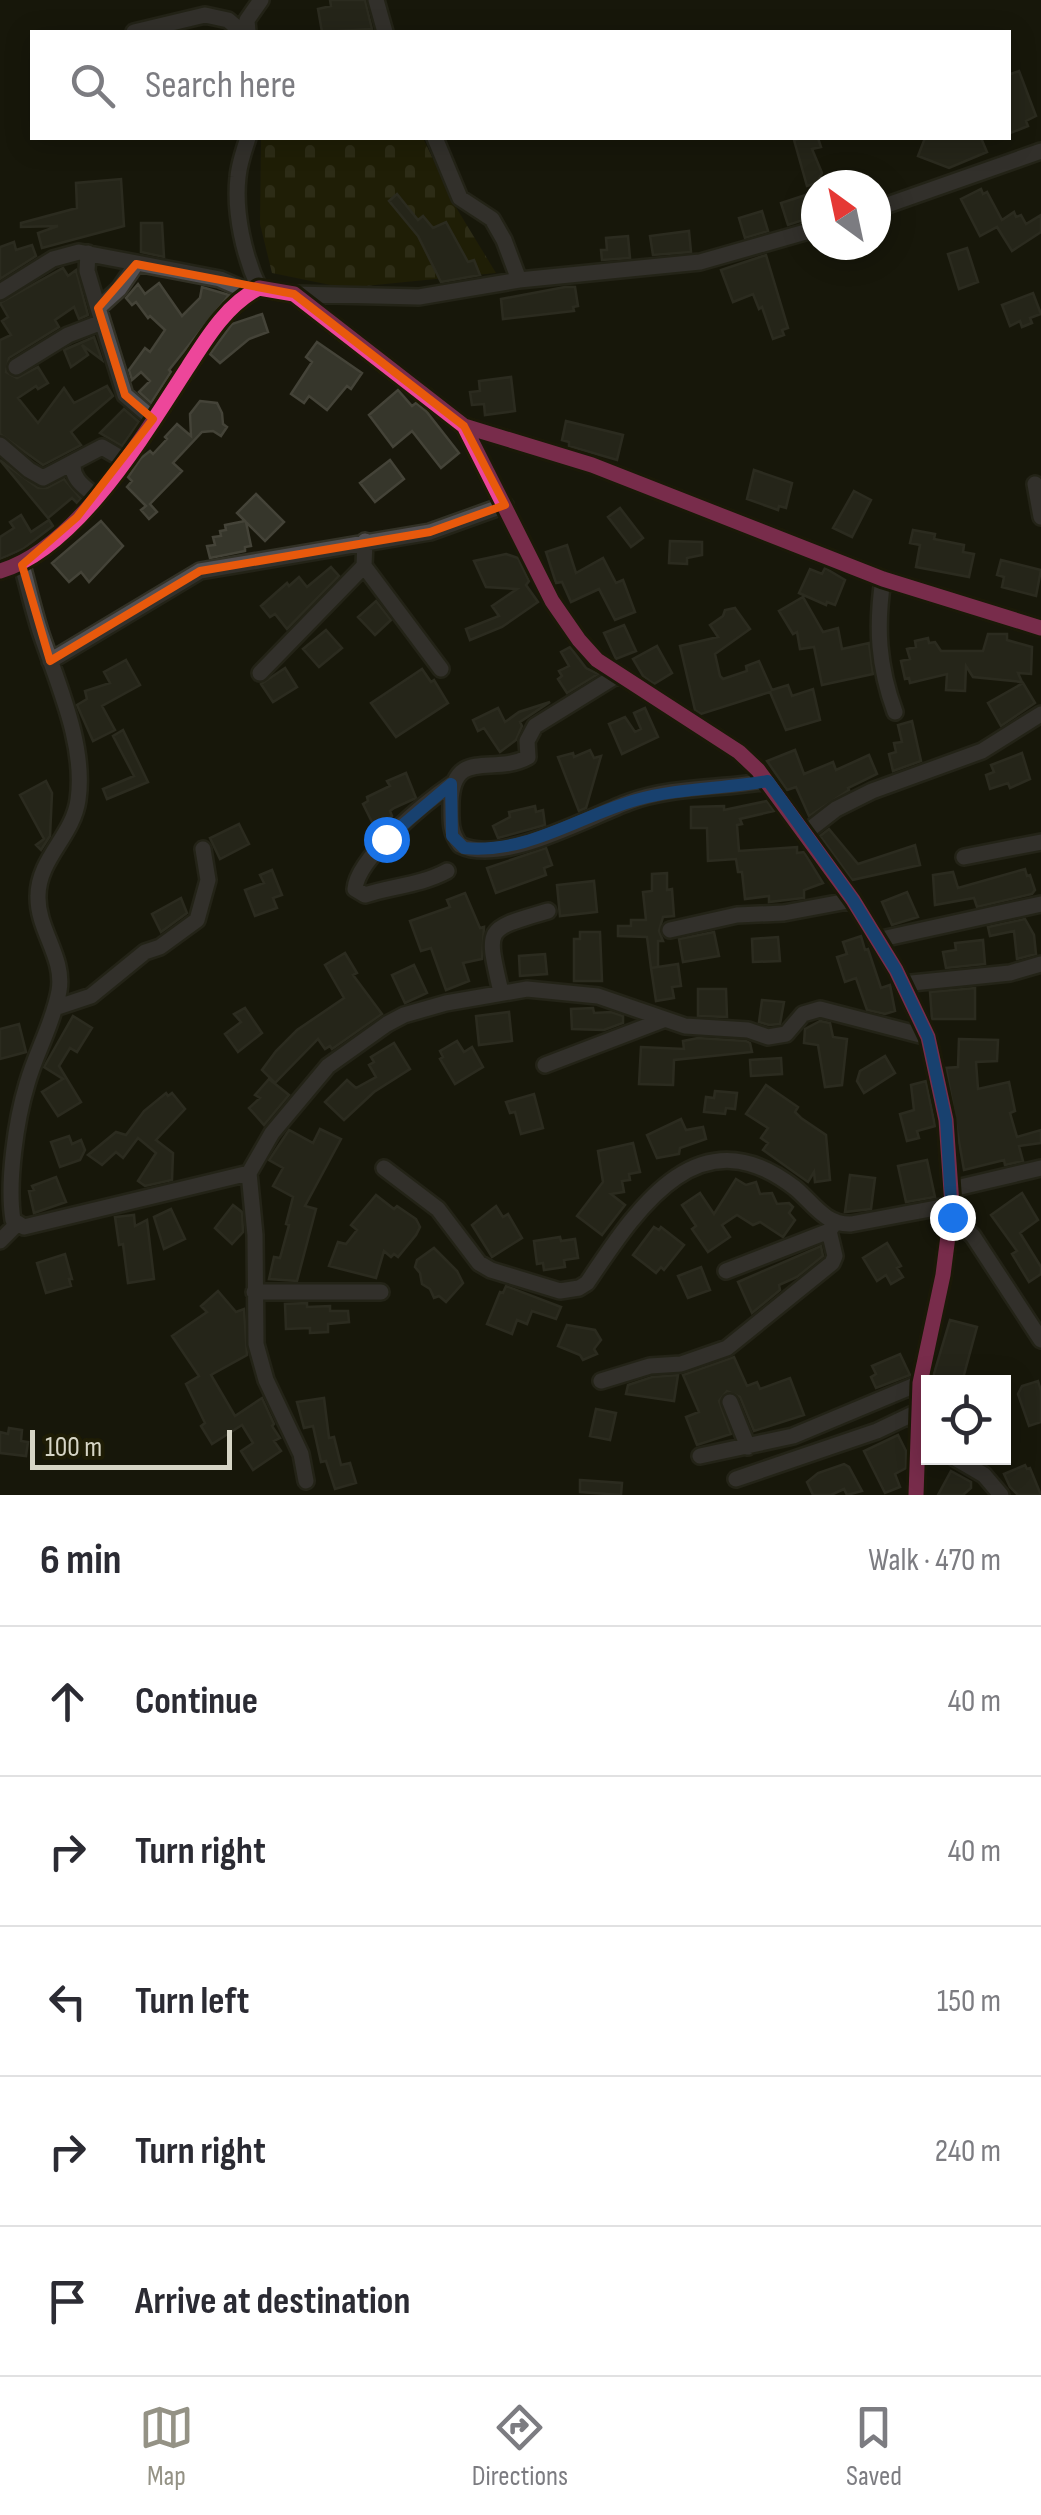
<!DOCTYPE html>
<html lang="en">
<head>
<meta charset="utf-8">
<style>
  :root { --surface:#fff; --page:#f7f7f7; --text:#2b2b33; --muted:#7c7c81; --line:#e1e1e2; --accent:#949285 }
  body { margin:0; font-family:"Sofia Sans Condensed",sans-serif; background:var(--page); color:var(--text) }
  .controls { position:absolute; right:30px; bottom:30px; display:grid; overflow:hidden; border-radius:0px; box-shadow:0 5px 25px #0003 }
  .controls button { width:90px; height:90px; display:grid; place-items:center; padding:0; border:0; border-bottom:2px solid var(--line); background:var(--surface); color:var(--text); font:50px sans-serif }
  .compass { position:absolute; left:801px; top:170px; width:90px; height:90px; border-radius:50%; background:var(--surface); box-shadow:0 5px 25px #0003; rotate:327deg }
  .scale { position:absolute; left:30px; bottom:25px; width:202px; box-sizing:border-box; padding-left:10px; border:5px solid #d6d5c6; border-top:0; font-size:28px; line-height:35px; white-space:nowrap; color:#d6d5c6; -webkit-text-stroke:8px #1e1c05; paint-order:stroke }
  .stop { position:absolute; width:30px; height:30px; margin:-22px; border:8px solid #1a73e8; border-radius:50%; background:#fff }
  .stop.end { background:#1a73e8; border-color:#fff; box-shadow:0 2px 10px #0008 }
  .list { margin:0; padding:0; list-style:none }
  h2 { display:flex; justify-content:space-between; align-items:center; height:130px; margin:0; padding:0 40px; font-size:42px }
  h2 small { font-size:32px; font-weight:400; color:var(--muted) }
  .list li { display:grid; grid-template-columns:65px 1fr auto; gap:30px; align-items:center; box-sizing:border-box; height:150px; padding:0 40px; border-top:2px solid var(--line) }
  .list b { display:block; font-size:38px; white-space:nowrap }
  .list em { font-size:32px; font-style:normal; color:var(--muted) }
  .icon { flex:none; width:55px; height:55px; fill:none; stroke:currentColor; stroke-width:2; stroke-linecap:round; stroke-linejoin:round }
  .map { position:relative; flex:none; width:1041px; height:1495px; overflow:hidden }
  .search { position:absolute; background:var(--surface); box-shadow:0 5px 25px #0003; left:30px; right:30px; top:30px; height:110px; display:flex; align-items:center; gap:25px; box-sizing:border-box; padding:0 35px; border-radius:0px; color:var(--muted); font-size:38px }
  .sheet { height:880px; background:var(--surface) }
  nav { display:flex; justify-content:space-around; align-items:center; box-sizing:border-box; height:140px; border-top:2px solid var(--line); background:var(--surface); font-size:28px; color:var(--muted) }
  nav a { display:grid; justify-items:center; gap:5px }
  nav .on { color:var(--accent) }
  .map>svg:first-child { display:block }
  .cemetery { fill:url(#cemetery-stones) }
  .building { fill:#36362b; stroke:#444338; stroke-width:2.5 }
  .lines { fill:none; stroke-linecap:round; stroke-linejoin:round }
  .minor-casing { stroke:#323126; stroke-width:20 }
  .minor { stroke:#524f52; stroke-width:15 }
  .cycleway-casing { stroke:#1e1c05; stroke-width:21 }
  .cycleway { stroke:#ed469a; stroke-width:15 }
  .route { stroke:#1a73e8; stroke-width:12 }
  .marked { fill:none; stroke:#e8590c; stroke-width:8; stroke-linejoin:round }
</style>
</head>
<body>
<div class="map">
<svg width="1041" height="1495" viewBox="0 0 1041 1495">
  <defs>
    <pattern id="cemetery-stones" width="16" height="16" patternUnits="userSpaceOnUse" patternTransform="scale(2.5)"><rect width="16" height="16" fill="#292601"/><path d="M2 7V4a2 2 0 0 1 4 0v3zM10 15v-3a2 2 0 0 1 4 0v3z" fill="#474525"/></pattern>
  </defs>
  <rect width="100%" height="100%" fill="#18170b"/>
  <!-- cemetery -->
  <path class="cemetery" d="M261,138H423L457,209L496,273L345,288L272,273L260,224Z"/>
  <!-- building -->
  <path class="building" d="M330,0H365L372,29L322,32L318,9L331,6Z
    M1019,71L1036,116L1026,121L1028,126L1008,134V75Z
    M802,138H818L821,147L812,149L822,173L817,183L807,186L794,140Z
    M925,138H981L987,152L949,168L918,156Z
    M121,179L124,226L42,248L38,233L58,226L21,227V223L77,208L76,183Z
    M981,189L983,194L987,192L1002,220L1014,212L1016,217L1021,215L1026,224L1041,215V232L1012,251L997,227L980,236L961,199Z
    M812,193L816,216L788,225L781,203Z
    M397,194L418,220L423,216L433,228L446,222L468,262L474,260L480,275L441,282L418,236L389,201Z
    M762,211L768,231L745,238L739,218Z
    M141,223H162L164,257L141,252Z
    M689,231L691,252L653,255L650,236Z
    M628,236L630,258L602,260L601,250H607L606,238Z
    M14,242L16,250L32,245L36,256L0,279V247Z
    M967,248L978,282L959,289L948,254Z
    M766,255L788,328L782,330L784,335L773,339L762,307L759,309L753,294L733,302L721,270Z
    M63,268L68,276L76,270L88,315L79,319L74,307L55,320L59,327L9,358L6,372L17,378L38,367L48,383L38,389L36,386L18,398L38,423L64,388L74,403L107,386L113,396L71,432L81,445L43,465L0,434V340L11,335L2,321L8,317L0,303Z
    M159,283L182,316L200,298L202,287L229,295L169,370L171,372L151,403L139,392L150,381L141,372L132,380L129,370L145,348L150,352L165,330L150,316L148,318L136,302L132,305L126,298L138,284L145,294Z
    M565,287H575L578,306L573,307L574,311L503,319L501,299Z
    M1033,293L1041,314L1030,318L1032,323L1022,327L1020,321L1010,326L1002,305Z
    M262,314L268,332L249,339L220,363L210,354L232,324Z
    M94,337L102,360L82,345L88,355L71,367L64,350Z
    M317,342L362,373L351,389L347,386L327,410L309,396L304,403L291,394L312,362L306,357Z
    M511,377L515,411L485,415L484,404L472,405L470,392L480,391L479,381Z
    M398,390L412,406L416,403L426,411L459,453L441,468L412,431L393,447L369,415Z
    M200,401L217,403L222,413L223,424L227,427L221,436L213,431L202,432L173,463L182,471L150,504L157,512L149,519L141,510L146,506L127,487L132,481L128,477L141,458L150,451L153,454L167,439L165,437L177,424L191,436L190,414Z
    M124,409L139,422L122,446L100,433Z
    M566,421L623,435L617,460L569,446V442L562,440Z
    M0,460L38,488H47L64,479L81,499L77,503L72,498L48,518Z
    M390,460L404,479L375,502L360,483Z
    M754,470L792,483L786,508L779,506L778,510L747,499Z
    M854,491L871,500L852,537L833,528Z
    M256,494L284,522L265,541L246,522L251,546L245,547V551L210,558L207,546L215,545L213,537L221,536L220,531L226,530L225,525L245,521L237,513Z
    M620,508L643,538L631,547L608,517Z
    M21,515L31,532L49,520L53,526L23,549L0,559V537L14,528L10,522Z
    M101,521L123,546L89,582L81,572L69,582L52,563Z
    M913,530L935,534L934,539L964,545L963,552L974,554L969,577L916,567L920,545L910,543Z
    M670,541L702,542V555L687,558V564L669,563Z
    M567,545L576,573L603,558L616,583L623,580L635,612L615,620L599,589L571,602L562,582L556,583L546,552Z
    M506,554L518,558L529,581L526,585L538,602L502,627L470,640L466,629L499,616L492,606L517,589L486,587L474,561Z
    M1001,560L1041,570L1036,596L1002,587L1004,577L997,575Z
    M331,567L339,576L287,629L275,614L270,617L261,606L287,583L289,586L299,577L307,587Z
    M825,568L845,580L835,605L827,602L826,605L799,593L810,569L822,574Z
    M803,597L823,632L838,628L842,649L869,643L873,674L822,685L814,647L800,649L797,632L793,634L779,611Z
    M376,601L391,620L375,635L358,617Z
    M735,608L750,629L715,654L720,676L723,679L747,671L746,666L759,661L772,690L788,685L792,696L813,689L820,720L786,730L770,692L701,714L695,710L680,646L718,637L710,625L723,616L725,610Z
    M624,625L636,651L616,659L604,633Z
    M326,630L342,648L319,667L303,649Z
    M988,634H1007V640L1032,647L1031,674L1018,673L1022,682L973,677L966,666L965,691L946,690L947,674L910,683L909,678L905,679L901,661L910,659L907,649L916,647L915,641L928,638L929,643L935,642L941,651H983Z
    M657,646L672,673L654,684L643,676L633,659Z
    M570,647L586,668L598,674L567,693L558,679L562,676L559,671L569,666L561,652Z
    M126,660L140,685L102,706L115,730L93,741L77,705L87,699L85,691L110,683L104,672Z
    M285,668L297,687L273,702L261,684Z
    M422,669L431,682L434,680L448,703L396,737L371,703Z
    M1023,683L1035,703L1001,726L988,703Z
    M550,702L520,722L522,726L516,740L500,752L484,728L478,731L473,720L498,708L505,722L519,712Z
    M645,708L658,737L622,754L609,724L625,717L635,732L641,729L634,713Z
    M912,721L921,761L893,771L889,754L896,752L894,743L902,742L898,725Z
    M123,730L148,782L107,799L103,789L134,776L113,736Z
    M590,750L594,758L601,756L586,808L579,811L558,757L573,753L574,757Z
    M795,750L804,774L833,762L836,770L869,755L877,774L848,788L849,790L809,816L796,787L787,790L767,761Z
    M1022,753L1030,779L1010,788L1008,783L990,789L986,775L994,772L991,765Z
    M406,773L416,798L394,808L390,811L392,816L374,826L363,804L368,801L367,797L390,786L387,781Z
    M46,781L52,793L50,836L41,850L36,845L44,839L20,795Z
    M767,801L774,811L740,819L742,824L737,825L739,851L797,847V853L804,852L823,883L804,890V898L769,902V896L745,899L742,872H738L736,859L708,861L707,828H691V807L724,806V810Z
    M535,806L536,812L543,810L545,825L498,838L493,826L510,817L509,812Z
    M239,824L249,844L220,859L210,838Z
    M829,829L858,864L915,845L920,865L852,880L820,836Z
    M546,848L552,865L544,868L546,875L496,893L487,868Z
    M1025,869L1027,876L1030,875L1035,890L1032,894L977,907L974,898L935,905L933,875L953,872L958,888Z
    M272,870L282,895L273,898L277,908L255,916L245,890L264,883L260,875Z
    M667,873V890L672,889L674,916L663,917L659,931L663,941H658V967L651,968L647,937L618,936V926H631V920H646L643,892L652,891V874Z
    M594,881L597,912L560,916L557,885Z
    M907,892L918,917L892,925L882,902Z
    M465,893L480,928L484,927L482,959L463,963L469,981L446,990L431,948L421,951L410,921L450,907L447,900Z
    M181,898L187,913L161,932L152,914Z
    M1025,919L1034,935L1036,954L1017,959L1014,931L990,936L988,927Z
    M580,932H600L602,981H574V939H580Z
    M714,932L719,956L683,962L679,939Z
    M861,936L865,950L868,949L881,988L890,985L895,1011L885,1014L867,1010L856,978L845,982L837,957L847,954L843,942Z
    M778,937L780,961L753,962L752,939Z
    M983,940L985,964L946,968L943,952L956,950L955,943Z
    M345,953L357,973L353,975L382,1014L332,1049L330,1046L325,1049L318,1039L275,1083L262,1070L276,1051L297,1030L344,998L325,965Z
    M545,954L547,974L520,976L519,956Z
    M678,964L681,986L672,987L674,998L656,1001L651,968Z
    M414,965L427,993L405,1003L392,975Z
    M975,988V1019H932L930,992Z
    M698,989H726L727,1017L698,1016Z
    M762,1000L784,1002L780,1024L769,1025L759,1022Z
    M245,1008L262,1033L238,1052L225,1034L241,1022L234,1014Z
    M593,1008L594,1013L611,1012L623,1016V1023L604,1030L572,1029L571,1009Z
    M509,1012L512,1041L479,1045L476,1016Z
    M73,1016L92,1028L77,1052L70,1048L59,1066L81,1102L58,1116L42,1092L63,1079L44,1067Z
    M820,1021L830,1023L833,1037L847,1039L842,1085L825,1087L818,1045L804,1043L805,1029Z
    M19,1024L26,1052L0,1059V1029Z
    M698,1038L746,1041L750,1043L752,1052L674,1060L673,1085L639,1084L641,1047L684,1049L683,1041Z
    M959,1039L998,1040L997,1061L976,1062L978,1089L1009,1082L1015,1111L1010,1113L1017,1137L1041,1130V1143L1019,1146L1023,1161L1005,1165L1004,1160L964,1170L946,1068L958,1067Z
    M457,1041L464,1052L472,1047L483,1067L455,1084L440,1059L443,1057L440,1051Z
    M394,1043L410,1069L374,1092L344,1120L325,1102L347,1080L356,1088L376,1077L369,1065L374,1062L371,1057Z
    M885,1056L895,1073L864,1093L857,1081L860,1071Z
    M781,1058L782,1074L751,1076L750,1060Z
    M269,1079L289,1095L264,1125L249,1108L260,1098L255,1095Z
    M926,1081L935,1126L917,1131L919,1138L907,1141L900,1114L914,1110L911,1085Z
    M766,1085L798,1107L795,1112L801,1118L826,1135L830,1180L815,1182L814,1172L808,1182L763,1150L768,1143L761,1138L768,1128L746,1114Z
    M715,1091L737,1093L735,1109L726,1108L725,1114L704,1112L706,1097L714,1098Z
    M166,1093L168,1096L172,1093L185,1109L156,1140L173,1153L172,1180L145,1186L138,1181L156,1153L138,1138L123,1158L116,1152L102,1165L88,1155L116,1132L126,1135L144,1111Z
    M534,1094L543,1128L521,1134L515,1112L510,1113L506,1102Z
    M681,1119L686,1130L703,1127L706,1139L680,1148L679,1154L657,1158L647,1135Z
    M320,1129L341,1139L305,1206L316,1209L297,1281L269,1279L274,1257L280,1258L289,1225L286,1224L293,1197L273,1186L283,1168L269,1160L289,1130L313,1143Z
    M69,1136L72,1144L81,1140L85,1150L80,1160L60,1167L51,1142Z
    M633,1143L640,1172L629,1174L630,1180L622,1181L624,1192L611,1194L625,1205L602,1235L577,1216L603,1182L598,1151Z
    M927,1160L935,1197L906,1202L898,1166Z
    M850,1175L875,1178L871,1209L845,1212Z
    M56,1177L66,1202L34,1213L29,1191L34,1190L32,1186Z
    M736,1179L746,1185L756,1182L760,1194L772,1193L777,1204L789,1203L793,1207L789,1213L795,1220L783,1237L760,1222L753,1225L737,1215L722,1225L730,1237L708,1252L692,1229L696,1226L682,1205L700,1193L714,1214Z
    M1022,1193L1038,1220L1020,1233L1041,1267V1274L1029,1282L1012,1254L1017,1251L991,1215Z
    M376,1195L394,1209L397,1206L416,1219L420,1227L416,1235L398,1257L394,1254L391,1257L384,1251L376,1278L329,1266L338,1242L346,1244L357,1230L351,1225Z
    M233,1205L242,1212L243,1232L232,1244L215,1228Z
    M496,1206L503,1217L508,1214L522,1238L492,1257L472,1225Z
    M171,1209L185,1239L164,1249L154,1217Z
    M134,1215L135,1226L147,1220L154,1279L128,1283L123,1244L119,1245L115,1217Z
    M654,1227L659,1230L661,1227L684,1245L664,1270L661,1267L656,1273L633,1255Z
    M560,1237L561,1241L575,1239L578,1258L564,1260L565,1267L544,1270L543,1263L537,1264L534,1241Z
    M887,1243L901,1266L897,1268L903,1277L891,1284L886,1275L877,1281L863,1258Z
    M821,1246L823,1256L797,1277L779,1285L780,1290L752,1313L738,1282Z
    M434,1248L457,1271L463,1283L446,1302L439,1296L434,1298L430,1289L422,1284L420,1273L415,1267L417,1260Z
    M65,1254L72,1279H69L71,1286L46,1293L37,1263Z
    M701,1267L710,1290L688,1298L678,1276Z
    M506,1286L561,1307L556,1319L532,1311L527,1324L517,1320L512,1334L487,1324L500,1292L503,1293Z
    M218,1291L236,1312L244,1309L247,1355L211,1375L235,1416L262,1398L274,1424L272,1426L280,1438L274,1441L281,1451L253,1470L241,1451L253,1443L242,1425L212,1444L201,1426L205,1423L186,1384L199,1376L172,1336L207,1312L201,1306Z
    M307,1303V1307L330,1306V1311H348L349,1322L328,1324V1332L310,1333V1328L286,1329L285,1304Z
    M950,1320L977,1327L962,1382L933,1377Z
    M567,1325L595,1330L601,1340L594,1349L597,1354L583,1360L580,1355L558,1346Z
    M900,1354L910,1375L876,1388L871,1377L876,1374L872,1366Z
    M734,1357L747,1386L757,1382L760,1389L790,1378L804,1415L754,1431L740,1397L727,1391L719,1401L731,1434L697,1445L686,1417L699,1412L683,1375Z
    M678,1375L674,1401L626,1394L628,1385L652,1377Z
    M1038,1381L1041,1391V1422L1029,1426L1018,1394L1022,1386Z
    M324,1398L329,1438L334,1437L341,1465L350,1463L356,1483L335,1489L326,1461L321,1462L313,1426L304,1428L297,1402Z
    M596,1409L616,1413L610,1440L590,1436Z
    M9,1428L22,1430L21,1441L28,1442L26,1456L0,1453V1432L8,1434Z
    M898,1435L906,1451V1468L895,1474L900,1487L885,1493L864,1451Z
    M844,1464L849,1467L862,1491L847,1495L844,1489L831,1495H813L807,1482L818,1473Z
    M1025,1465L1027,1469L1030,1468L1041,1495H1018L1010,1487L1004,1474Z
    M951,1471L971,1482V1488L963,1495H938Z
    M580,1480L622,1483L621,1495L580,1492Z"/>
  <g class="lines">
    <defs>
      <path id="minor" d="M376,0L385,32
        M134,32L205,15L228,20L242,32
        M248,32L247,20L261,0
        M248,138C244,150 239,164 238,177C234,213 244,256 259,288
        M435,138L460,198L492,219L504,240L519,280
        M876,209L1041,151
        M88,253L87,271L98,308
        M136,264L119,289L98,308L125,395L153,419
        M0,292L53,259L79,252L220,279L250,292
        M294,294L419,297L519,280L700,262L816,229
        M16,367L68,335L102,322
        M464,426L552,601L579,640L597,660L739,752L758,770L853,900L896,970L928,1037L946,1120L952,1205L943,1275L920,1383L916,1495
        M0,445L29,470L43,478L102,447L126,461
        M73,464C72,480 85,487 95,496
        M1035,484L1041,517
        M365,541L364,566L441,669
        M22,565C28,587 33,609 40,631C57,683 86,744 78,800C73,836 38,859 38,896C37,930 65,957 59,991C53,1024 36,1052 27,1084C16,1120 7,1183 13,1220L24,1227L249,1173
        M0,571C77,549 145,433 188,367C206,339 227,304 259,288L294,294L464,426L592,465L883,579L1041,628
        M883,579C876,627 878,666 895,712
        M50,661L200,571L430,532L505,505
        M260,673L364,566
        M619,674L535,726L527,741L528,757C494,776 454,747 451,801C451,818 449,831 460,845C501,866 588,817 629,802C671,786 723,789 767,781
        M805,833L836,809L872,791L982,751L1041,714
        M964,857L1041,842
        M447,871C421,885 393,886 365,895L355,889C357,858 427,801 452,784
        M670,930L737,915L784,913L853,900
        M877,940L1041,904
        M902,984L1010,973L1041,964
        M501,992C486,926 484,930 548,911
        M55,1008L91,996L145,952L160,947L197,920L208,880L203,849
        M545,1065L663,1020
        M384,1168L438,1209L479,1263L491,1270L560,1291L579,1288L587,1283C637,1209 698,1112 795,1188C813,1203 825,1225 851,1224L952,1205
        M952,1189L1041,1168
        M952,1217L973,1236L1041,1340
        M0,1241L17,1224
        M726,1271L829,1231
        M254,1292H381
        M601,1381L650,1366L681,1364L727,1348L832,1263L835,1256L829,1231L835,1223
        M730,1402L748,1447
        M700,1456L793,1436L920,1383
        M955,1458L984,1475L1001,1495
        M736,1479L877,1431L919,1411
        M306,1481L301,1454L266,1380L256,1344L255,1235L249,1173L272,1133L328,1066L387,1024L404,1015L446,1003L527,989L598,996L685,1026L748,1030L768,1037L786,1034L803,1014L820,1009L928,1037"/>
    </defs>
    <!-- minor casing -->
    <use href="#minor" class="minor-casing"/>
    <!-- minor -->
    <use href="#minor" class="minor"/>
    <defs>
      <path id="cycleway" d="M464,426L552,601L579,640L597,660L739,752L758,770L853,900L896,970L928,1037L946,1120L952,1205L943,1275L920,1383L916,1495
        M0,571C77,549 145,433 188,367C206,339 227,304 259,288L294,294L464,426L592,465L883,579L1041,628"/>
    </defs>
    <!-- cycleway casing -->
    <use href="#cycleway" class="cycleway-casing"/>
    <!-- cycleway -->
    <use href="#cycleway" class="cycleway"/>
  </g>
  <g class="lines">
    <!-- route -->
    <path class="route" d="M386,839L451,784L452,836L464,848C528,854 577,817 636,800C678,788 724,789 768,781L853,900L896,970L928,1037L946,1120L952,1217"/>
  </g>
  <!-- marked area -->
  <path d="M0 0H1041V1495H0ZM136,264L294,294L464,426L505,505L430,532L200,571L50,661L22,565L77,517L153,419L125,395L98,308Z" fill="#18170b" fill-opacity=".55" fill-rule="evenodd"/>
  <path class="marked" d="M136,264L294,294L464,426L505,505L430,532L200,571L50,661L22,565L77,517L153,419L125,395L98,308Z"/>
</svg>
<div class="controls">
<button><svg class="icon" aria-label="locate" viewBox="0 0 24 24"><circle cx="12" cy="12" r="6"/><path d="M12 2v4M12 18v4M2 12h4M18 12h4"/></svg></button>
</div>
<svg class="compass" viewBox="-18 -18 36 36"><path d="M0-13l5 13h-10z" fill="#e53935"/><path d="M0 13l5-13h-10z" fill="#7c7c81"/></svg>
<div class="scale">100 m</div>
<div class="stop" style="left:386px;top:839px"></div>
<div class="stop end" style="left:952px;top:1217px"></div>
<div class="search"><svg class="icon" aria-label="search" viewBox="0 0 24 24"><circle cx="10" cy="10" r="6"/><path d="M15 15l6 6"/></svg>Search here</div>
</div>
<section class="sheet">
<h2>6 min<small>Walk · 470 m</small></h2>
<ul class="list">
<li><svg class="icon" aria-label="ahead" viewBox="0 0 24 24"><path d="M12 20V5M6 11l6-6 6 6"/></svg><div><b>Continue</b></div><em>40 m</em></li>
<li><svg class="icon" aria-label="right" viewBox="0 0 24 24"><path d="M7 20v-9h11M14 6l5 5-5 5"/></svg><div><b>Turn right</b></div><em>40 m</em></li>
<li><svg class="icon" aria-label="left" viewBox="0 0 24 24"><path d="M17 20v-9H6M10 6l-5 5 5 5"/></svg><div><b>Turn left</b></div><em>150 m</em></li>
<li><svg class="icon" aria-label="right" viewBox="0 0 24 24"><path d="M7 20v-9h11M14 6l5 5-5 5"/></svg><div><b>Turn right</b></div><em>240 m</em></li>
<li><svg class="icon" aria-label="arrive" viewBox="0 0 24 24"><path d="M6 21V4h12l-3 4 3 4H6"/></svg><div><b>Arrive at destination</b></div></li>
</ul>
</section>
<nav>
<a class="on"><svg class="icon" aria-label="map" viewBox="0 0 24 24"><path d="M3 6l6-2 6 2 6-2v14l-6 2-6-2-6 2zM9 4v14M15 6v14"/></svg>Map</a>
<a><svg class="icon" aria-label="directions" viewBox="0 0 24 24"><path d="M12 3l9 9-9 9-9-9zM9 14v-3h6M13 9l2 2-2 2"/></svg>Directions</a>
<a><svg class="icon" aria-label="saved" viewBox="0 0 24 24"><path d="M7 4h10v16l-5-4-5 4z"/></svg>Saved</a>
</nav>
</body>
</html>
